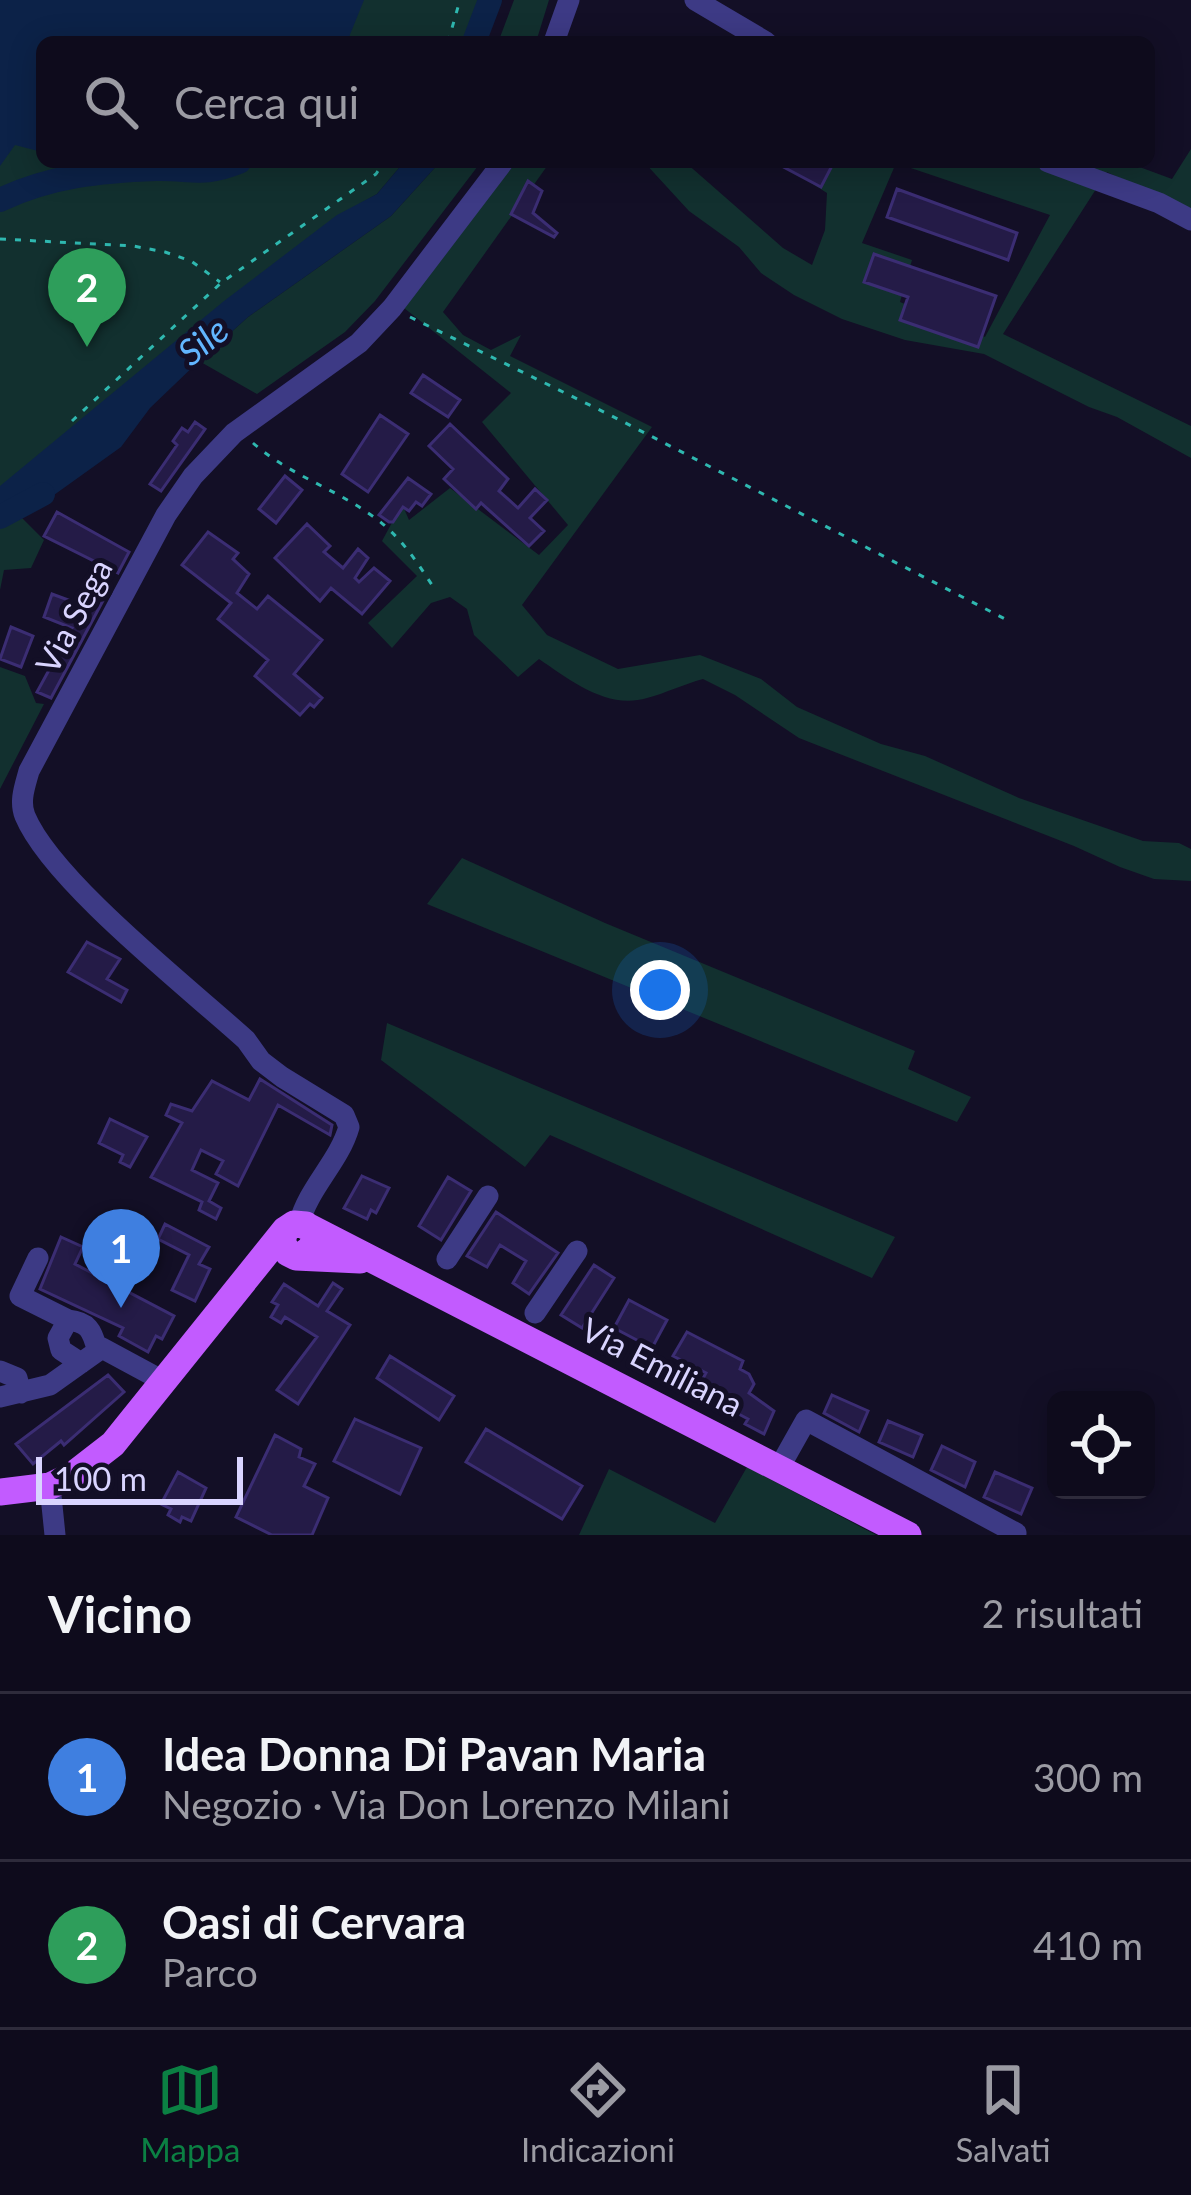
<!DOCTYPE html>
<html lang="it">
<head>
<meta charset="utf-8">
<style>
  :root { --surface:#0e0b1c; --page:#1c1929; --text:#f1f3f6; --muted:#9b9ba3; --line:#2e2b3b; --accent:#0b8043 }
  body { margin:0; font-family:Lato,sans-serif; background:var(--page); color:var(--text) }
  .controls { position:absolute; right:36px; bottom:36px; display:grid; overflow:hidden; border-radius:18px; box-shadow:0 6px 30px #0003 }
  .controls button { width:108px; height:108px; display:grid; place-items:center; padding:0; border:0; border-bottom:3px solid var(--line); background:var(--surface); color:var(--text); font:60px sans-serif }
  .scale { position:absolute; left:36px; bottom:30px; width:207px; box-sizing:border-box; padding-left:12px; border:6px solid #d9d4ff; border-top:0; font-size:33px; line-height:42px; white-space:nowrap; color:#d9d4ff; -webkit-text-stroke:9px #130f26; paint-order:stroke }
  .you { position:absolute; left:660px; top:990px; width:42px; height:42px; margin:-30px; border:9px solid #fff; border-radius:50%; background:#1a73e8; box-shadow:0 0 0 18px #1a73e833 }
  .badge { display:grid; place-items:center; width:78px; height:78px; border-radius:50%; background:var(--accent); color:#fff; font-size:39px; font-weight:700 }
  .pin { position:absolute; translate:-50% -99px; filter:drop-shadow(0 3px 6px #0008) }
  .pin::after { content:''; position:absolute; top:63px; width:42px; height:36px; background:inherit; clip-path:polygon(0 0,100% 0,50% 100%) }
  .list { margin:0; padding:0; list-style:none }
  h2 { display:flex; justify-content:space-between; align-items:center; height:156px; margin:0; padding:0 48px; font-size:51px }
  h2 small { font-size:39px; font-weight:400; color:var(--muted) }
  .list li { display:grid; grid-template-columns:78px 1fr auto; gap:36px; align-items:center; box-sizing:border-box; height:168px; padding:0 48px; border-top:3px solid var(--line) }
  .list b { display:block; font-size:45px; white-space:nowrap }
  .list p { margin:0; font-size:39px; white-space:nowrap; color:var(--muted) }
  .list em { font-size:39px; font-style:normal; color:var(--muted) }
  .icon { flex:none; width:66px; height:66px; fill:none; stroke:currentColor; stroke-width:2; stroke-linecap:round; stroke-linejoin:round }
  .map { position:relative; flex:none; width:1191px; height:1535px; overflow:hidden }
  .search { position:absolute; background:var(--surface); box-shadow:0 6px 30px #0003; left:36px; right:36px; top:36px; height:132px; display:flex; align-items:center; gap:30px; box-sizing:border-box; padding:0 42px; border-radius:18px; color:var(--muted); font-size:45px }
  .sheet { height:492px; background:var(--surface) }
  nav { display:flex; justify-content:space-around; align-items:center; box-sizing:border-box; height:168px; border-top:3px solid var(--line); background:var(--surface); font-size:33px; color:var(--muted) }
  nav a { display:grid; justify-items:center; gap:6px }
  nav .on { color:var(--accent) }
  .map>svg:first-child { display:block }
  .green { fill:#12302f; fill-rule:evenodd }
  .water { fill:#0c2248 }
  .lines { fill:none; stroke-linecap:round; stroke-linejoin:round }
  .river { stroke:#0c2248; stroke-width:24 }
  .building { fill:#241b47; stroke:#3b2d73; stroke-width:3 }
  .path { stroke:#2fb8b0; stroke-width:3; stroke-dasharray:6 9; stroke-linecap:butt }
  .minor { stroke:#3d3a85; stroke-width:21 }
  .major { stroke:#c25bff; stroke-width:27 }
  .labels { text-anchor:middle; stroke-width:10; stroke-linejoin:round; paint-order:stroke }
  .street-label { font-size:33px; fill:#d9d4ff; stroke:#130f26 }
  .water-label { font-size:36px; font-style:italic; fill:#62b6ff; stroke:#130f26 }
</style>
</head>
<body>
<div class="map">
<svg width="1191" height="1535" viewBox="0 0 1191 1535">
  <rect width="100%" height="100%" fill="#130f26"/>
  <!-- green -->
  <path class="green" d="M363,0H479L471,42H344Z
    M514,0H549L536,42L499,40Z
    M21,133L42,136V162H404L377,194L354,207L0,493V159Z
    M1191,149V214L1107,172L1003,334L1191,426V458L1117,417L1089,407L984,354L905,340L842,319L794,295L761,273L739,247L689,211L644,162H685L783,248L812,265L825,230L827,193L778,162H1126L1172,179ZM896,163L1050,215L985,337L900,302L912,260L862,243Z
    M440,162H481L375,301L345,332L257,394L199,361L248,317L391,216Z
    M506,162H550L443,312L463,335L491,350L521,335L510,356L652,427L522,605L547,635L618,669L700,655L761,679L797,707L881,744L925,756L1019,798L1143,841L1179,843L1191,849V881L1154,879L1120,867L1074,846L799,738L735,695L703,679C684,684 666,693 647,698C607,710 570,680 539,659L518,677L474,635L467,609L450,597L431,603L392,648L368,623L417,576L382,541L402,504L409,520L450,488L539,555L568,525L482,422L511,393L399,304Z
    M7,510H14L44,540L31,568L4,570L0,590V515Z
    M0,667L25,676L36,703L44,704L0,789Z
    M462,858L605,923L915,1051L908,1069L971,1097L957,1122L427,904Z
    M387,1023L895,1237L872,1278L550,1135L525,1167L381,1060Z
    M747,1467L876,1535H579L609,1469L715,1523Z"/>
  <!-- water -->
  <path class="water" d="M0,0H364L347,42H42V152L15,145L0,166Z
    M404,162H440L391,216L248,317L199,361L150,408L121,447L47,500L0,515V486L224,301L337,215L377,194Z"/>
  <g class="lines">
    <!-- river -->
    <path class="river" d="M474,42L490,0
      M0,200C50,176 101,171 156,169C191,168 202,177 239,162
      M0,517L43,494"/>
  </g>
  <!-- building -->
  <path class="building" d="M774,162H834L821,187Z
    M528,181L542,191L533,213L557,233L554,237L511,214Z
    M897,189L1017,233L1008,260L887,217Z
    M874,254L996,296L978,347L900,320L908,297L864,282Z
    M423,375L460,400L448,417L411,393Z
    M380,415L408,434L368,492L342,474Z
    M195,422L205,429L161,491L150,484L177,445L173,441L182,428L188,432Z
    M450,424L508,479L499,491L518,508L535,489L547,500L530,518L544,531L529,546L481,503L476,509L444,479L453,469L429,446Z
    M285,476L302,490L276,523L259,509Z
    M408,478L431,494L422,506L416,502L409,511L403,507L393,522H389L379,515Z
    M57,512L129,552L118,573L44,536Z
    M307,524L330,546L324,552L343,568L358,549L368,558L355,578L359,582L374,568L390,581L362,614L331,588L320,601L275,558Z
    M208,532L238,553L233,559L249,574L237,593L257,609L268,596L322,640L294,674L322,698L314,707L310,704L300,715L255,676L268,660L218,619L231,603L182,565Z
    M85,587L106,595L51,698L37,692L72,628L44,617L52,594L79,604Z
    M11,627L33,636L21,667L0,659Z
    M87,942L120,959L107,979L127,990L121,1002L68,972Z
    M260,1079L332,1125L330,1135L278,1105L238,1186L216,1174L223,1161L201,1150L192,1170L218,1183L209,1201L221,1208L216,1219L199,1210L202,1202L151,1177L182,1123L166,1115L171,1104L192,1111L212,1081L249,1100Z
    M110,1119L147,1137L130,1167L120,1162L123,1155L99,1143Z
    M362,1176L389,1188L376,1213L371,1210L367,1219L344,1208Z
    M448,1177L471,1191L441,1240L419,1226Z
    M496,1212L558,1253L529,1294L513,1283L526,1261L500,1245L487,1267L467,1256Z
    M165,1224L209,1247L199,1264L210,1269L195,1301L172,1290L189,1255L158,1239Z
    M61,1237L83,1247L75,1264L174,1316L162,1339L156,1336L148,1352L119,1336L123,1328L40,1289Z
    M594,1265L614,1278L582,1328L561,1315Z
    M333,1283L342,1289L327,1311L350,1325L298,1404L277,1390L317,1337L285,1317L281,1323L271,1317L278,1305L272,1302L284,1284L318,1306Z
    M629,1300L667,1320L652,1348L614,1328Z
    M687,1332L743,1361L740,1369L749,1374L754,1384L749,1393L774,1411L764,1434L745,1424L748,1419L718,1403L715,1409L693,1397L706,1373L673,1356Z
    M390,1356L454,1396L439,1420L377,1378Z
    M108,1375L124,1392L64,1445L61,1441L33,1464L16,1444Z
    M832,1395L868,1411L859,1432L824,1413Z
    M355,1419L421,1448L400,1494L334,1461Z
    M888,1421L922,1435L913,1457L879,1442Z
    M486,1429L582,1486L562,1519L466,1462Z
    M275,1435L301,1449L299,1457L315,1464L304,1486L328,1498L312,1535H272L236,1517Z
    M942,1446L975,1462L965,1487L931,1470Z
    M178,1472L206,1488L191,1521L182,1517L180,1522L168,1515L171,1509L161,1504Z
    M995,1472L1032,1488L1021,1514L984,1497Z"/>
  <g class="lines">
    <!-- path -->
    <path class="path" d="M448,42L460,0
      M0,239L133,246L165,252L191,261L220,282
      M410,317L610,415L1009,621
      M72,421L221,283L376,174L384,162
      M253,443C288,474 331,487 368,513C396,531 414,557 432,585"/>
    <!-- minor -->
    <path class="minor" d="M695,0L766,42
      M554,42L569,0
      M1048,162L1159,203L1191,220
      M299,1224C308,1188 339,1162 349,1127L344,1115L282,1077L261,1061L246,1040C190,989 52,881 25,816C19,801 25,786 29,771L166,515L193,476L234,433L359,343L392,308L503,162
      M38,1258L20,1296L68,1320
      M447,1259L488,1196
      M535,1313L577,1251
      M81,1363L61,1350L58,1338L68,1320C88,1322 92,1330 97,1349
      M0,1371L17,1378L21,1393
      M0,1397L50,1385L102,1348L165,1382
      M779,1468L806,1420L1016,1533
      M50,1486L55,1535"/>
    <!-- major -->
    <path class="major" d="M309,1227L908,1535
      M301,1256L314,1246V1235L306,1225L294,1224L285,1230L282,1242L288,1253L296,1257L360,1260
      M0,1492L50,1486L73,1475L113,1444L285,1230"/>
  </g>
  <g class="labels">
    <!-- street labels -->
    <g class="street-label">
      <text transform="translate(74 616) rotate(-62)" y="12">Via Sega</text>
      <text transform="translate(662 1367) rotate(27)" y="12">Via Emiliana</text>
    </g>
    <!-- water labels -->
    <g class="water-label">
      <text transform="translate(203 341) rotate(-39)" y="13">Sile</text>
    </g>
  </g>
</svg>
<div class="controls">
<button><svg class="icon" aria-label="locate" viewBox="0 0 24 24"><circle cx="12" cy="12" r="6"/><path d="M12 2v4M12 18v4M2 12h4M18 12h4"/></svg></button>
</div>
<div class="scale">100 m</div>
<div class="you"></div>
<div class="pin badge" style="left:121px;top:1308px;background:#3f7fe0">1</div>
<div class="pin badge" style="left:87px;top:347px;background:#2e9e5b">2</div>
<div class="search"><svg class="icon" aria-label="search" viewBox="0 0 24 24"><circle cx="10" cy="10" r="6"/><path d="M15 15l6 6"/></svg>Cerca qui</div>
</div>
<section class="sheet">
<h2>Vicino<small>2 risultati</small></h2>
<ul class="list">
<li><span class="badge" style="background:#3f7fe0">1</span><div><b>Idea Donna Di Pavan Maria</b><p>Negozio · Via Don Lorenzo Milani</p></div><em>300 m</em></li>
<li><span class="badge" style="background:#2e9e5b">2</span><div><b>Oasi di Cervara</b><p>Parco</p></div><em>410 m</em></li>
</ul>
</section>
<nav>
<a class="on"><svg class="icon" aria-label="map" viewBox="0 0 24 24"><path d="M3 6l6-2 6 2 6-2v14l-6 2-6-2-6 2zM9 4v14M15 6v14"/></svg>Mappa</a>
<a><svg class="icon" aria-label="directions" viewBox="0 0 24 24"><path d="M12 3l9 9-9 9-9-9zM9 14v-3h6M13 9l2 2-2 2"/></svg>Indicazioni</a>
<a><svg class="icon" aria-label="saved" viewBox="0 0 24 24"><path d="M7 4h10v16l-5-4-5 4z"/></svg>Salvati</a>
</nav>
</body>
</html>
